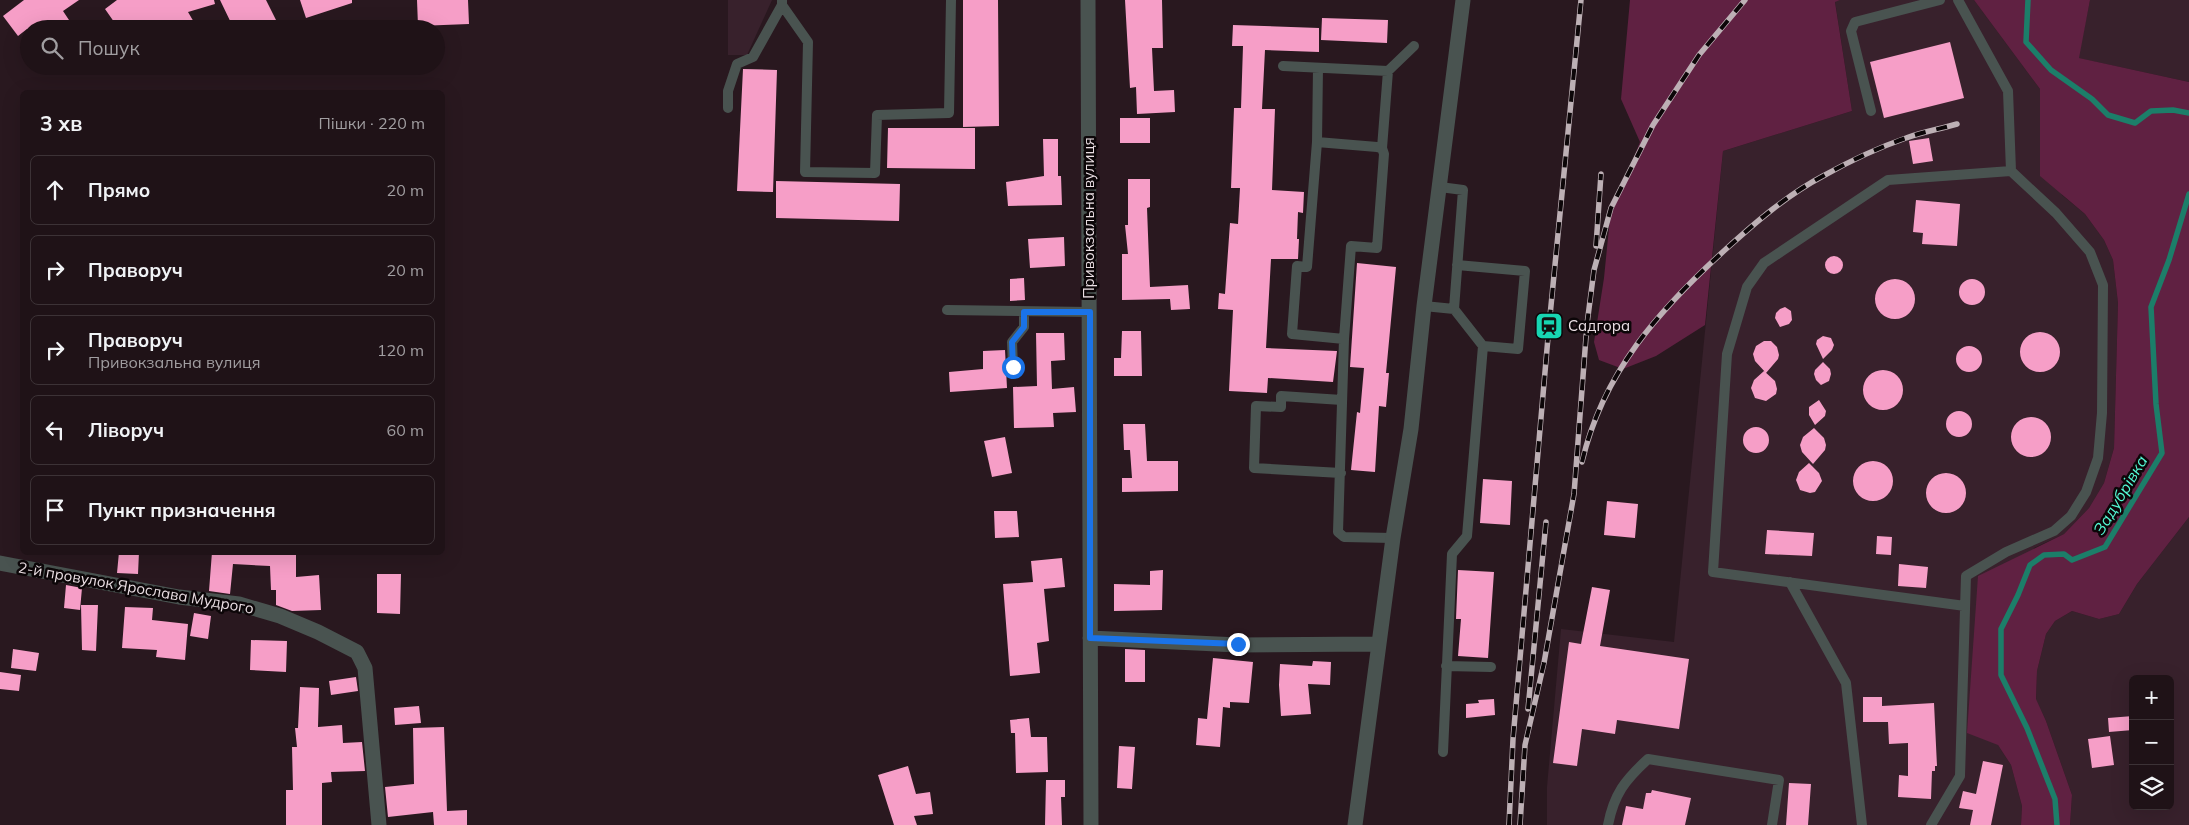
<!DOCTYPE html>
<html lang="uk">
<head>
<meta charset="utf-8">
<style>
  :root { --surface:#1f1217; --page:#271b20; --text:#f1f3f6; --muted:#a19ea1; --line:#3c3236 }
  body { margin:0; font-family:Mulish,sans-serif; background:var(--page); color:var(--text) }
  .controls { position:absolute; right:15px; bottom:15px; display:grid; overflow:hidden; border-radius:8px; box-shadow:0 5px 20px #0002 }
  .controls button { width:45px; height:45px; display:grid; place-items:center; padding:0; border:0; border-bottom:1px solid var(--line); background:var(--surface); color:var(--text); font:25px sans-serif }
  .stop { position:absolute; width:15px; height:15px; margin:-11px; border:4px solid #1a73e8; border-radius:50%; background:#fff }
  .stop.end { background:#1a73e8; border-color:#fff; box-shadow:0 1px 5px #0008 }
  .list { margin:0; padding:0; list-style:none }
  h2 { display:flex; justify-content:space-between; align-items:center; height:65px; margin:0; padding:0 20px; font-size:21px }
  h2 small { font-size:16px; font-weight:400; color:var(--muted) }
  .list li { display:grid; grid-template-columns:32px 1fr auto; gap:15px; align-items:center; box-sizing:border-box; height:70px; margin:0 10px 10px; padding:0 10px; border:1px solid var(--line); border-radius:8px }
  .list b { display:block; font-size:19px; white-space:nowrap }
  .list p { margin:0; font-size:16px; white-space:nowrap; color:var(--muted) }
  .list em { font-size:16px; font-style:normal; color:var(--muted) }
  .icon { flex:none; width:28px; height:28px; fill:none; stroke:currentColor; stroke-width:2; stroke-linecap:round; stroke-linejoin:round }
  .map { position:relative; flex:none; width:2189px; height:825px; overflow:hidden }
  .search { position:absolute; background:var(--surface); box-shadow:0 5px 20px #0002; left:20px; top:20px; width:425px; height:55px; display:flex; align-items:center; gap:12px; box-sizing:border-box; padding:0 18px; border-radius:28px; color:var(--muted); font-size:19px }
  .panel { position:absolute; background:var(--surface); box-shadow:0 5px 20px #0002; left:20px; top:90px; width:425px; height:465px; border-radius:8px }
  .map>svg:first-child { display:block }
  .built { fill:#38212c; fill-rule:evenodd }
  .green { fill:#602142 }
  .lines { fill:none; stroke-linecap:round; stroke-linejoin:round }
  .stream { stroke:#1c7e69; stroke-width:5.5 }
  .building { fill:#f69ec7 }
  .service { stroke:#495350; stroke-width:10 }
  .minor { stroke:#495350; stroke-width:15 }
  .rail-casing { stroke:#bdb0b5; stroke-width:5.5 }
  .rail { stroke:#0c0608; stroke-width:4; stroke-dasharray:11; stroke-linecap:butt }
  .route { stroke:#1a73e8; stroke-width:6 }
  .labels { text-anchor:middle; stroke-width:5; stroke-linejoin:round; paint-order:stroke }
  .street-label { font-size:15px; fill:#eadee3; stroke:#0c0608 }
  .poi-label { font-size:15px; fill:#eadee3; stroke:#0c0608; text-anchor:start }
  .water-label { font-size:16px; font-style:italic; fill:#54f9d5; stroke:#0c0608 }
</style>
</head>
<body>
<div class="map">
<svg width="2189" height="825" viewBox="0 0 2189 825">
  <rect width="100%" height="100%" fill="#29181f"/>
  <!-- built -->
  <path class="built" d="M728,0H772L747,55H728Z
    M1840,0H1974L2040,89L2041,128L2062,195L2085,214L2104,240L2113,260L2118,303L2114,448L2104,483L2089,508L2064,534L2034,548L1998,745L2011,765L2022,806L2021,825H1547V787L1561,629L1674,642L1723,151L1852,111L1835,1Z
    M2090,0H2189V82L2078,58Z
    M2189,517V825H2070L2072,795L2046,721L2036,700L2037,671L2046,634L2055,621L2072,611L2099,619L2119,614L2137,584ZM2133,679H2170V806H2133Z"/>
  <!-- green -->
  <path class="green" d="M1630,0H1840L1835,2L1852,111L1723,151L1705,325L1656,356L1623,369L1599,360L1594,342L1604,278L1610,218L1640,142L1621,99Z
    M1974,0H2090L2079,58L2189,82V517L2137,584L2119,614L2099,619L2072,611L2055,621L2046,634L2037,671L2036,699L2046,721L2072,795L2070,825H2021L2022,806L2011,765L1998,745L1967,733L1978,576L2064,534L2089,508L2104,483L2114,448L2118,303L2113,260L2104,240L2085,214L2040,176V89Z"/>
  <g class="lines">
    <!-- stream -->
    <path class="stream" d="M2028,0L2026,42L2051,70L2092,99L2108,115L2135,123L2151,111L2173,110L2189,113
      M2057,825L2055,799L2027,728L2001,675V629L2018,595L2030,565L2044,555L2064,554L2072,560L2105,547L2162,453L2156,404L2151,307L2169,260L2189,194"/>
  </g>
  <!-- building -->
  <path class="building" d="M24,0H79L63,11L75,29H27L18,36L3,16Z
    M117,0H214L215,4L188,12L198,29H119L105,9Z
    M220,0H266L277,22L263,29H234Z
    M300,0H352V3L306,18Z
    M417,0H468L469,24L418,26Z
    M963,0H998L999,126L963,127Z
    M1125,0H1162L1163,48H1152L1154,91L1174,90L1175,112L1137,114L1136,87L1130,88Z
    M1322,18L1388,20L1387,43L1321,40Z
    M1233,25L1319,28V52L1265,50L1262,109H1275L1272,190L1304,192L1303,213L1298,212L1297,239H1299L1298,259H1271L1266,348L1337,351L1333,382L1268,378L1267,393L1229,391L1233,310L1218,309L1219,293L1225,294L1230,223L1238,224L1240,188H1231L1234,108H1241L1243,46H1232Z
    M1950,42L1964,98L1884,118L1870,62Z
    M743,69L777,70L773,192L737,191Z
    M1120,118H1150V143H1120Z
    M888,128H975V169L887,168Z
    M1929,138L1933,161L1913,164L1909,141Z
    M1043,139H1058V176H1061L1062,205L1008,206L1006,182L1044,176Z
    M1128,179H1150V207L1147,208L1150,287L1188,285L1190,309L1171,310L1170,299L1122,300V254H1128L1125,225H1128Z
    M776,181L900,184L899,221L776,218Z
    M1916,200L1960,204L1957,246L1922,244L1923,233L1913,232Z
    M1064,237L1065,266L1030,268L1028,239Z
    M1825 265a9 9 0 1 1 18 0a9 9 0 1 1-18 0Z
    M1357,263L1396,267L1386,373H1389L1386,407L1379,406L1375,472L1351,470L1357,412L1360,413L1364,368L1350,367Z
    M1024,278L1025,300L1010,301V279Z
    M1875 299a20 20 0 1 1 40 0a20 20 0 1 1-40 0Z
    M1959 292a13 13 0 1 1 26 0a13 13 0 1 1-26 0Z
    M1785,307L1791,311L1792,320L1789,324L1780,327L1775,318L1776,313L1780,309Z
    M1122,331H1141L1142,376H1114V358H1121Z
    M2020 352a20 20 0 1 1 40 0a20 20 0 1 1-40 0Z
    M1036,333H1064L1065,360L1051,361L1052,389L1074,387L1076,412L1053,413L1054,427L1014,428L1013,387L1037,386Z
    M1823,336L1831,338L1834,345L1832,350L1823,359L1816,344L1817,340Z
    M1764,341H1771L1777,347L1779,355L1778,359L1766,373L1755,361L1753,354L1756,346Z
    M1956 359a13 13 0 1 1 26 0a13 13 0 1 1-26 0Z
    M1005,350L1007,388L950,392L949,372L983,369V351Z
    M1823,362L1830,369L1831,374L1829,381L1821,385L1816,380L1814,374L1815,370Z
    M1863 390a20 20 0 1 1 40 0a20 20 0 1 1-40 0Z
    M1764,371L1775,381L1777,389L1776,394L1766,401L1755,398L1751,388L1754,380Z
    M1819,400L1826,411L1825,416L1815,425L1809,415V407Z
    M1946 424a13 13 0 1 1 26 0a13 13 0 1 1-26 0Z
    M2011 437a20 20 0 1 1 40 0a20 20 0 1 1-40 0Z
    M1123,424H1145L1147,461H1178V491L1122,492V478H1132L1130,450H1124Z
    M1743 440a13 13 0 1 1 26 0a13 13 0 1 1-26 0Z
    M1814,428L1824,438L1826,445L1825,450L1813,464L1802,452L1800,445L1803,437Z
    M1005,437L1012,473L992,477L984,441Z
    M1853 481a20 20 0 1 1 40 0a20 20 0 1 1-40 0Z
    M1809,463L1819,473L1822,481L1815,492L1810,493L1800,490L1796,480L1799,472Z
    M1926 493a20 20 0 1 1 40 0a20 20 0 1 1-40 0Z
    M1483,479L1512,481L1510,525L1480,523Z
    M1607,501L1638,504L1635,538L1604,535Z
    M994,511H1017L1019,537L995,538Z
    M1767,530L1814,533L1812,556L1765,554Z
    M1877,536L1892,537L1891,555L1876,554Z
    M119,552H139L138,574L117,573Z
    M212,552H296V577L319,575L321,610L292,611L276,605V590H271L270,566L233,564L230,594L209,591Z
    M1062,558L1065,587L1044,589L1049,641L1037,643L1040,673L1010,676L1003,584L1033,582L1031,561Z
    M1899,564L1928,567L1926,588L1898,586Z
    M1163,570L1162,610L1114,611V584L1150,585V571Z
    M1458,570L1494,572L1488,658L1458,656L1461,619H1456Z
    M377,574H401L400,614L377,613Z
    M66,585L82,588L80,610L64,608Z
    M1592,587L1610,590L1600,646L1689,659L1679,729L1617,720L1615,734L1582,729L1577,766L1553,763L1569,642L1581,644Z
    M81,605H98L96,651L82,650Z
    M125,607L153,608L152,620L188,624L185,660L156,657L157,650L122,648Z
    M194,613L211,616L208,639L190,636Z
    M251,640L287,641L286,672L250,670Z
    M13,649L39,653L36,671L11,668Z
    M1125,649L1145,650V682H1125Z
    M1213,658L1253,662L1249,703L1230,702V708L1223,707L1220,747L1196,745L1198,718L1207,719Z
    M1313,661L1331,662L1330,685L1308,684L1311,714L1281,716L1279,685L1280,664L1312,666Z
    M0,672L21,675L19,691L0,689Z
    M356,677L358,691L331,695L329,681Z
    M300,687L319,688L318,727L342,725L343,743L362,742L365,771L331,772L332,782L322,783V825H286V790H293L292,747H297L295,728H298Z
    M1863,697H1882V706L1934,703L1937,766H1935V771H1932L1931,799L1898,797L1899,775L1908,776V743L1889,744L1888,722H1863Z
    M1494,699L1495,715L1466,718V704L1479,703L1478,700Z
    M419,706L421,723L395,725L394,708Z
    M2133,716V730L2109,732L2108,718Z
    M1029,718L1031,737H1047L1048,772L1016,773L1015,733H1011L1010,720Z
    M444,727L447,811L467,810V825H434L433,812L388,817L385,787L414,784L413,728Z
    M2110,736L2114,765L2092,768L2088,739Z
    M1119,746L1135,747L1132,789L1117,788Z
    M1983,761L2003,765L1991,825H1970L1973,810L1959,808L1963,791L1976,794Z
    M908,766L916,794L930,792L933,814L914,816L917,825H894L878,775Z
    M1046,780H1065V797H1061L1062,825H1045Z
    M1789,783L1811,784L1808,825H1786Z
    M1652,790L1691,798L1685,825H1622L1626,806L1643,809L1646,793H1651Z"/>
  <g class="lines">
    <!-- service -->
    <path class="service" d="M782,0V5L808,42L805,172L875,173L877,115L949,113L951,0
      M1958,0L2008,91L2011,171
      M1283,66L1388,71L1382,148
      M1388,71L1414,46
      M728,108V91L737,64L753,57L782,5
      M1871,111L1851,31L1855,22L1940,0
      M1317,142L1318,68
      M1440,187L1463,190L1454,309
      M1424,306L1454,309L1483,346
      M947,310L1090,312
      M1344,339L1292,334L1297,266L1307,267L1317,142L1377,147L1382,148L1384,154L1377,248L1351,246L1344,339L1338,532L1344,537L1393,538
      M1013,367L1012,342L1024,327V312
      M1341,473L1254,468L1256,406L1281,407V396L1342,400
      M1790,582L1846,683L1862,825
      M1446,666L1491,667
      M1443,752L1452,554L1467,536L1483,346L1518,349L1525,271L1457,265
      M1608,825C1614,794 1625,780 1648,759L1779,780L1772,825
      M1931,825L1960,776L1966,576L2006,552L2054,531L2071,516L2086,492L2098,458L2102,413L2103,285L2090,252L2056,213L2011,171L1888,180L1764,263L1747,287L1727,354L1713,572L1965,606"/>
    <!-- minor -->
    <path class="minor" d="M1088,0L1091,825
      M0,563L179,597L239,604L280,616L318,632L357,652L365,668L379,825
      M1090,638L1238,645L1379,644
      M1355,825L1393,538L1411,429L1424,306L1463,0"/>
    <defs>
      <path id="rail" d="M1596,246L1601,174
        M1582,462C1603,372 1659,310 1726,249C1756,222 1787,195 1823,176C1850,161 1877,148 1906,138C1922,132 1940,129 1957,124
        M1528,709L1546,522
        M1509,825L1513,739L1549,326L1581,0
        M1520,825L1525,745L1544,663L1574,494L1587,324L1594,270L1611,208L1653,125L1699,55L1745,0"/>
    </defs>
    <!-- rail casing -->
    <use href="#rail" class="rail-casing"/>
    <!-- rail -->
    <use href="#rail" class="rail"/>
  </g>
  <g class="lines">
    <!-- route -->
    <path class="route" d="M1013,367L1012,342L1024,327V312H1090V638L1238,644"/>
  </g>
  <!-- icons -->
  <defs>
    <symbol id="station-square" viewBox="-11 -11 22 22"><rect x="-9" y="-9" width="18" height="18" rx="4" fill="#17d5b2" stroke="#0c0608"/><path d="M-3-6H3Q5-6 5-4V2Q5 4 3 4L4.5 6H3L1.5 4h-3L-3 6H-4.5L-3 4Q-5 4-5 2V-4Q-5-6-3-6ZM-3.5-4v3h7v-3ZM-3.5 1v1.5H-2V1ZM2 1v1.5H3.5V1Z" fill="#111"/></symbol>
  </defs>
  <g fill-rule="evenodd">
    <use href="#station-square" x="1533" y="310" width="32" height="32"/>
  </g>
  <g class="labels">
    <!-- street labels -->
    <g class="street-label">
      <text transform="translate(1089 218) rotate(-90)" y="5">Привокзальна вулиця</text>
      <text transform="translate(136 588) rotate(10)" y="5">2-й провулок Ярослава Мудрого</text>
    </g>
    <!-- poi labels -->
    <g class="poi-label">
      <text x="1568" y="331">Садгора</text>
    </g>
    <!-- water labels -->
    <g class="water-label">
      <text transform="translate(2120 495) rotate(-59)" y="6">Задубрівка</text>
    </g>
  </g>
</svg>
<div class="controls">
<button>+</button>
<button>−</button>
<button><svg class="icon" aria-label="layers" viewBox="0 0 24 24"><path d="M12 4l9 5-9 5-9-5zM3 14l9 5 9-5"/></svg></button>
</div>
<div class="stop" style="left:1013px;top:367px"></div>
<div class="stop end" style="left:1238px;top:644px"></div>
<div class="search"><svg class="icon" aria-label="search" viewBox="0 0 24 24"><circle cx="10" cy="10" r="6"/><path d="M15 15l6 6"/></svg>Пошук</div>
<section class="panel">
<h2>3 хв<small>Пішки · 220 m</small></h2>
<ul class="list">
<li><svg class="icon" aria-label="ahead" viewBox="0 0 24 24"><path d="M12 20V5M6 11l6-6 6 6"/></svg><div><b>Прямо</b></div><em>20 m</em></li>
<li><svg class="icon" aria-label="right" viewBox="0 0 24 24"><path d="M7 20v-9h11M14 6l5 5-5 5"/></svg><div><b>Праворуч</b></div><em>20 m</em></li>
<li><svg class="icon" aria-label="right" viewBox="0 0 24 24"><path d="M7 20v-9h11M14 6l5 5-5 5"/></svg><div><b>Праворуч</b><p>Привокзальна вулиця</p></div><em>120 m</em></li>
<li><svg class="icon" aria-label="left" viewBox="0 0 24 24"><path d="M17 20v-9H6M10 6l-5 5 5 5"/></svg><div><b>Ліворуч</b></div><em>60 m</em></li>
<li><svg class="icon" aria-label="arrive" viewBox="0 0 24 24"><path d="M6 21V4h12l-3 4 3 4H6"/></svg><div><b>Пункт призначення</b></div></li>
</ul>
</section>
</div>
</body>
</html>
